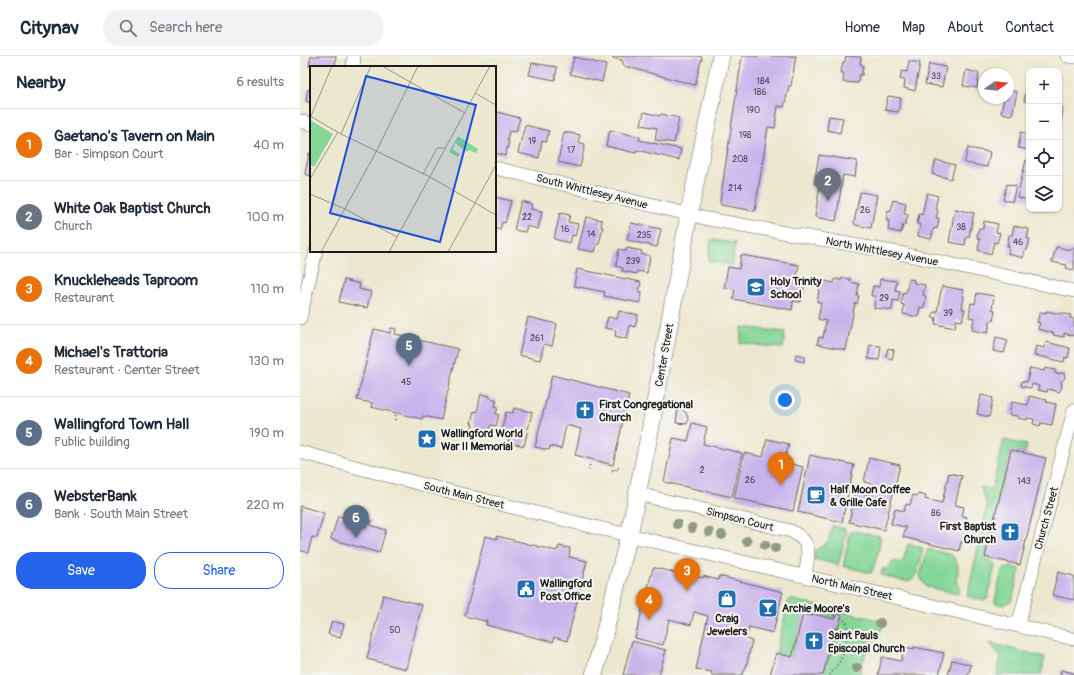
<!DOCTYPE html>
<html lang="en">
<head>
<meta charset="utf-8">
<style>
  :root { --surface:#fff; --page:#f2f2f3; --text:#1f2937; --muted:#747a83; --line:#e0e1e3; --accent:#2563eb }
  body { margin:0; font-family:Pangolin,sans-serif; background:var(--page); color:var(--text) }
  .controls { position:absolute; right:12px; top:12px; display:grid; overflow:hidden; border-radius:8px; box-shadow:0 1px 3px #0004 }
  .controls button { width:36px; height:36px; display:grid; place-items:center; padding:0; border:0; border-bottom:1px solid var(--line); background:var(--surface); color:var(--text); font:20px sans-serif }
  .compass { position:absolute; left:678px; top:12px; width:36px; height:36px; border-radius:50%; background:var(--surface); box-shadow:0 1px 3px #0004; rotate:75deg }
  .you { position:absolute; left:485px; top:344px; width:14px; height:14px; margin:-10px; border:3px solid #fff; border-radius:50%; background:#1a73e8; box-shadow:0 0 0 6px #1a73e833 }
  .badge { display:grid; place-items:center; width:26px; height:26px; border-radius:50%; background:var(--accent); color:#fff; font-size:13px; font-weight:700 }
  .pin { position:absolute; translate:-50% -33px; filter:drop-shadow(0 1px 2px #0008) }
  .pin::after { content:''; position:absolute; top:21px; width:14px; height:12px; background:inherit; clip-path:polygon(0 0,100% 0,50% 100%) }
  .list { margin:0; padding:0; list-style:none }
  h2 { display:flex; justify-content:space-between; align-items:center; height:52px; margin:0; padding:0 16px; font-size:17px }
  h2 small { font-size:13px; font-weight:400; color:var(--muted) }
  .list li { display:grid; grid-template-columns:26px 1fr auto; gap:12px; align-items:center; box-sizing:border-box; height:72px; padding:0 16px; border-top:1px solid var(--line) }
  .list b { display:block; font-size:15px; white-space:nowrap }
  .list p { margin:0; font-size:13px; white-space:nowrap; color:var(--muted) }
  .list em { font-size:13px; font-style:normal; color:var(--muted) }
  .actions { display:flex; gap:8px; padding:12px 16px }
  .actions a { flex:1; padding:9px 0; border:1px solid var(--accent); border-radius:16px; text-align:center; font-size:14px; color:var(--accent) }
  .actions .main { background:var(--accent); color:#fff }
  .icon { flex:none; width:22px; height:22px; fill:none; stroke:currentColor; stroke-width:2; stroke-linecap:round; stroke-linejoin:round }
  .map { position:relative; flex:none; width:774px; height:619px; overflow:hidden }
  header { display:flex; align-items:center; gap:24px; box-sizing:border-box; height:56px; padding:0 20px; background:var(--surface); border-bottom:1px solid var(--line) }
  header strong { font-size:19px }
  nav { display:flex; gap:22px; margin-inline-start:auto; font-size:14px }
  .search { width:280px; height:36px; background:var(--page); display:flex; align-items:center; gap:10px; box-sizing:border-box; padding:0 14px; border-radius:16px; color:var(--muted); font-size:15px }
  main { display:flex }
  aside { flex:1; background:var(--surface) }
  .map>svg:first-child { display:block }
  .green { fill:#85d798; stroke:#507a5a }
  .building { fill:#c9b3eb }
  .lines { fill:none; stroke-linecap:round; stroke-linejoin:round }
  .minor-casing { stroke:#65635b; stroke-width:14 }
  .major-casing { stroke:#65635b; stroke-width:18 }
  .path { stroke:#65635b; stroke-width:2.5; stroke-dasharray:1 3; stroke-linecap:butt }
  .minor { stroke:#fff; stroke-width:13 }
  .major { stroke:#fff; stroke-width:17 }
  .tree { fill:#8e9c84 }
  .labels { text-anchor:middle; stroke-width:4; stroke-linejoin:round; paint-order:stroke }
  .number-label { font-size:9px; fill:#474250 }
  .street-label { font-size:11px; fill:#1c1c1c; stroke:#f6f6f2 }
  .poi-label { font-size:11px; font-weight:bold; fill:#1c1c1c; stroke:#f6f6f2; text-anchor:start }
  .inset-road { fill:none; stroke:#999687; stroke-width:1 }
  .view { fill:#1d4ed8; fill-opacity:0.15; stroke:#1d4ed8; stroke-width:2 }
  .inset-edge { fill:none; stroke:#1c1c1c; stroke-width:2 }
</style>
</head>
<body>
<header>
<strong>Citynav</strong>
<div class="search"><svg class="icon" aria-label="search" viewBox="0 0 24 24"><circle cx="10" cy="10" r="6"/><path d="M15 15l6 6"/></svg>Search here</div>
<nav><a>Home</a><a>Map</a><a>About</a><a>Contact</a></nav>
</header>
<main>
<aside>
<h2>Nearby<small>6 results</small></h2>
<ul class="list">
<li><span class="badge" style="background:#e8710a">1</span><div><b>Gaetano's Tavern on Main</b><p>Bar · Simpson Court</p></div><em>40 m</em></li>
<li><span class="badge" style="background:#6b7280">2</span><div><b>White Oak Baptist Church</b><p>Church</p></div><em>100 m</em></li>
<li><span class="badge" style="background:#e8710a">3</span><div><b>Knuckleheads Taproom</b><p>Restaurant</p></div><em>110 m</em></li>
<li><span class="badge" style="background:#e8710a">4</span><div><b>Michael's Trattoria</b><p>Restaurant · Center Street</p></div><em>130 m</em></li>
<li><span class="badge" style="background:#5c6f8a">5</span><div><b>Wallingford Town Hall</b><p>Public building</p></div><em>190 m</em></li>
<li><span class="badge" style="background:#5c6f8a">6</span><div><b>WebsterBank</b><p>Bank · South Main Street</p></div><em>220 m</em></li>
</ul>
<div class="actions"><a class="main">Save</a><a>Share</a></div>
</aside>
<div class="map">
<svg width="774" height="619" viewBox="0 0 774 619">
  <rect width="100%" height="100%" fill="#f6f6f2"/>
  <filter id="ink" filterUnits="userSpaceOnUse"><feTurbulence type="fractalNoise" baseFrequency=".025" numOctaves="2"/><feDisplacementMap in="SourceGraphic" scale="8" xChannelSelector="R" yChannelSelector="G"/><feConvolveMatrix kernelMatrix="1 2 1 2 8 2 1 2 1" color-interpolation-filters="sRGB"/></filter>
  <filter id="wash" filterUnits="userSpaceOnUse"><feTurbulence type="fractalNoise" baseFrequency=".012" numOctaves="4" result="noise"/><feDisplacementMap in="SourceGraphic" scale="16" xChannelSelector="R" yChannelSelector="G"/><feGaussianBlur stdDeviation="0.9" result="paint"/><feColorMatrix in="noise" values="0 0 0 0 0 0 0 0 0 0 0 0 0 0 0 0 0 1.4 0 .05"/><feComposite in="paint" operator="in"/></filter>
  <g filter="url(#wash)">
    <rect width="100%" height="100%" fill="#ece8cf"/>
    <!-- green -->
    <path class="green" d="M411,184L435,187L432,209L408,205Z
      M442,271L485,276L483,292L440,287Z
      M704,384L727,389L725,397L711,394L685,501L686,503L693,507L695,510L688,542L683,544L667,540L687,452L686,446L680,431L692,433Z
      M532,470L545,473L547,475L538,509L514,503L515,495L528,486Z
      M552,475L580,480C581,488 575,510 571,517L543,510L550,477Z
      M608,488L623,492C621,502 619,526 605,525C597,524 589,521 581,519L582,515L583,512L588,513C592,502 594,507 603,506Z
      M628,493L652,499C654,502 658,507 658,512C659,520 652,523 660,531L658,538L627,531L624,528L620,520Z
      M712,511L720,513L712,544L704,549L695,547V544L702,514L704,513Z
      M489,543L586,566L565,599L559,619H523L535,572L538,573L541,559L536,557L534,563L513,558L512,560L503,558L492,601L476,597Z
      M689,587L745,601L741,619H697L701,600Z"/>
    <g id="blocks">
      <!-- building -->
      <path class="building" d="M11,0H36L35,11L9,10Z
        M313,0H398L402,1L395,29L324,10L322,4L313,2Z
        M442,0H496L491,30H489L484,51L478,50L475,72L468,71L455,155L421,149L420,145Z
        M546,0L561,1L560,8L563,9L562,19H559L558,27L543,26L544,17H541L543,6H545Z
        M274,1L306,9L302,26L270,18Z
        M609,5L620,7L615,35L604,32L605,24L600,23L602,15L607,16Z
        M232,7L257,11L255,24L229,19Z
        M629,8L646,11L642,31L625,28Z
        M666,14L679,17L677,32L663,30Z
        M728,22H729V46L724,45Z
        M8,33L11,34V47L6,45Z
        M708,34L717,36L712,59L701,57L704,42H708Z
        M588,40L601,42L598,56L585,54Z
        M759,51L763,52L760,73L759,72Z
        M197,56L220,62L216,76L209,75L207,84L209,85L205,100L195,97V65Z
        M344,56L360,60L361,58L379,62L374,87L355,84L357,72L341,69Z
        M529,60L543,62L540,77L527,74Z
        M225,69L249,75L246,86L242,85L239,102L218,97Z
        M310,74L340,81L339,84L381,93L379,104L337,94L336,97L306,90Z
        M264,76L280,79L278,86L285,88L280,111L258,106Z
        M721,76L729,78V94L718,92Z
        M668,92L690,96L687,111L665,107V104Z
        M9,97L11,98V120L5,118Z
        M519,99L557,105L555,121L543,119L536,165L515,161L520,129L514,128Z
        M636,104L655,109L651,123L632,118Z
        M726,104L729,105V144L717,141Z
        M707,128L716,130L712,146L703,143Z
        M560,136L577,139L571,172L555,169L554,167Z
        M627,137L638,140L635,153L638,154L636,162H639L637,173L634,172L631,183L618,180L620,169L617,168L619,158L622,159Z
        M195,141L211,145L205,167L202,166L200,174L195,172Z
        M593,144L606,147L604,158L608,159L605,169H603L601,177L588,174L589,165L586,164L588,154L591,155Z
        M221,145L232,148L231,153L242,155L238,173L227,170L225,176L214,174Z
        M655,153L674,157L669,181H666L665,189L649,186Z
        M260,157L270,159L268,166L278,168L275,180L272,179L270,187L254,183Z
        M286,161L302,164L301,171H303L299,188H297L295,196L278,193Z
        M684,165L698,168L696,176L700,177L697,187L694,186L691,198L678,194L680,183L677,182L679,172L683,173Z
        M331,167L361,173L357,191L327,184Z
        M714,170L729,173L727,183H730L727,194H725L723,202L708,198L709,190H707L709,179H712Z
        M756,191L771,194V192H774V214L766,212L767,209L752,206Z
        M327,192L342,195L341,198L350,200L347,217L337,215V218L322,215L323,212L316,210L319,193L326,195Z
        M441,199L499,209L496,225L505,226L501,246L493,245L492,254L433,243L435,233L424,232L428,211L439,213Z
        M277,213L341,226L339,235L342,236L340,247L304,240L305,236L274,230Z
        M542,222L551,223L550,226L559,228L557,240H559L557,248L555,247L546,294L517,288L519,281L523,282L526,265L518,263L521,247L517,246L521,224L534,227L535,223L542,224Z
        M580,223L597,225L595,234L600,235L598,245L593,244L592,254L574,252L575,240H571L573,230L579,231Z
        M609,223L614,224V227L625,229L623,239L626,240L624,252L620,251L618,261L603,258L604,249L601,248L603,236L606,237Z
        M44,224L60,228L59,233L71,236L67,252L39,246Z
        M642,230L663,234L662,240H664L662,253H665L662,265L656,264L655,272L635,268L636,262L632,261L634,256H637Z
        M677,237L694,240L692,253L695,254L693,265H690L688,277L672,274L674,262L669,261L671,247L675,248Z
        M319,255L338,259L335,271L330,269L327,283L315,280L316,274L305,272L308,261L317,263Z
        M746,255L760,258L761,257L771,259L770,262L774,263V280L764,277V281L753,279L754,277L738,273L740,267L737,266L740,256L746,257Z
        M228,261L257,268L252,290L244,288L240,304L219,299Z
        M91,272L96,273L95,278L114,282V280L119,281L118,284L158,293L141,364L123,360L122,363L71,351L72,347L57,344L74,273L90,277Z
        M696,281L708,284L704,297L693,295Z
        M746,286L770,292L768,302L765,301L764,306L734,299L736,290L744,292Z
        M570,289L581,290L579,304L568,303Z
        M588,292L594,294L592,303L586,301Z
        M496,298L505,300L504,306L495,304Z
        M730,312L744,315L745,312L755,314V317L758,318L761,317H764L765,322L761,325L762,331L759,336L748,333L747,336L738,334L739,330L732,328L731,332L721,330L722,325L727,326Z
        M252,319L329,339L313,409L275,399L281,373L266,369L261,393L250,390L249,394L235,391Z
        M181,338L190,340V342L197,344L195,350L198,351L196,358L199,359L196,370L191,369L188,381L171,377L173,368H171L174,355L177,356Z
        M681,339L693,342L689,361L677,358Z
        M729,340L747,344L746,346L756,348L752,369L741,367L740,370L733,368L734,363L727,362V364L718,362V360L709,359L712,346L728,349Z
        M214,352L232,356L224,390L208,386L209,383L200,381L206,356L213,357Z
        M378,352L382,353L386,357L388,362L387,368L376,367Z
        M392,367L407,371L403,388L442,397L432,441L364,426L373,382L388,385Z
        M467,383L489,388L484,406L503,411L493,455L434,442L444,397L463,401Z
        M711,394L746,402L720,509L685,501Z
        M510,399L554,409L542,466L498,456Z
        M569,402L600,409L584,474L549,466L556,436L570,439L572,428L564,426Z
        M649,417L662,420L655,449L664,451L662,460L667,461L665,469L676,472L672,488L661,486L659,495L603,481L606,471L591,468L595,453L604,455L606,448L610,449L613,439L617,440L618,438L626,440L625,443L642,447Z
        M0,450L24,457L17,482L12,481L8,497L0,494Z
        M38,460L53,464L54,460L72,465L70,469L86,474L79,497L31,483Z
        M185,480L197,483V480L256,495L257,493L258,494L259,490L270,492L269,501L287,505L267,585L254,581L253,586L186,569L187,564H186L185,565L165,560Z
        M353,512H356L376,517L377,515L403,522V520L418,524L419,520L483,536L473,577L449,571L446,583L452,585L446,611L442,619H411L412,616L396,613L408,560L394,556L391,569L369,563L363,589L335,582Z
        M758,516L774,520V544L752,539Z
        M83,539L122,549L106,613L67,603Z
        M536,557L542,559L538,573L535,572L523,619H470L476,597L492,601L503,558L512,560L513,558L534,563Z
        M32,565L44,568L40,582L28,578Z
        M332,585L366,594L359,619H323Z
        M604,591L614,593V591L644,597L639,619H578L582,601L601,605Z
        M652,604L671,609L668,619H648Z
        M761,614L774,617V619H760Z"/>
    </g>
  </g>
  <g filter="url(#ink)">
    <use href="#blocks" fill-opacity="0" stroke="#65635b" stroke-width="1"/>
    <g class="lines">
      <defs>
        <path id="minor" d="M767,0L774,1
          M53,11L54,0
          M0,65L11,68
          M195,112L408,163L604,198L774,235
          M0,262L16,195
          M0,396C256,466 516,522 774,583
          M338,438L491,475C514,487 508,499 505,520
          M718,570L774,354"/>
        <path id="major" d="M294,619L329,479L350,375L389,158L421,0"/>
      </defs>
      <!-- minor casing -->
      <use href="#minor" class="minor-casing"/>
      <!-- major casing -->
      <use href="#major" class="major-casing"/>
      <!-- path -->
      <path class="path" d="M95,364L96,357
        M289,414L290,406
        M312,414L315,415L316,412L321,413
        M505,556C521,555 532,558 546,565C550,574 545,594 541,603C538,608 533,614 530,619
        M533,558L535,548"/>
      <!-- minor -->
      <use href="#minor" class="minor"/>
      <!-- major -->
      <use href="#major" class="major"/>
    </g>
    <!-- trees -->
    <g class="tree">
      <circle cx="377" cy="468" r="5"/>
      <circle cx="392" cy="472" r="5"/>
      <circle cx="409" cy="476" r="5"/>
      <circle cx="422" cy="479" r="5"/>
      <circle cx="447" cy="485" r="5"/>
      <circle cx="465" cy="489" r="5"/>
      <circle cx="475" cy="492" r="5"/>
      <circle cx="580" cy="567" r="5"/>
      <circle cx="563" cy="579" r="5"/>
      <circle cx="557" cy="612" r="5"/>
    </g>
  </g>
  <!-- icons -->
  <defs>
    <symbol id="school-square" viewBox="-11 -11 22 22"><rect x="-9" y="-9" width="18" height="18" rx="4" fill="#1f6fb2" stroke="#f6f6f2"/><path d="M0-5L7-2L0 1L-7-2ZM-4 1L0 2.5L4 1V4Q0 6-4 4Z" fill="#fff"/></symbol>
    <symbol id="church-square" viewBox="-11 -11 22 22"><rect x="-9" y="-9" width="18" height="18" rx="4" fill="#1f6fb2" stroke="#f6f6f2"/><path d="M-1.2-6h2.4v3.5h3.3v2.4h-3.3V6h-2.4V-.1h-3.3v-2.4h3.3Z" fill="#fff"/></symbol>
    <symbol id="sight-square" viewBox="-11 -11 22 22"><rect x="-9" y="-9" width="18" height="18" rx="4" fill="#1f6fb2" stroke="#f6f6f2"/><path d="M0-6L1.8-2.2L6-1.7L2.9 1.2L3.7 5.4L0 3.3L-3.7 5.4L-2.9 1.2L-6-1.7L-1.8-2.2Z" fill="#fff"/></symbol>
    <symbol id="cafe-square" viewBox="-11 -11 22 22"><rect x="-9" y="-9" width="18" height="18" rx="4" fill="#1f6fb2" stroke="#f6f6f2"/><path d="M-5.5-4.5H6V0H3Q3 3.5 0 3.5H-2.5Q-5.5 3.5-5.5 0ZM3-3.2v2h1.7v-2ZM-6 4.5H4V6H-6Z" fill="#fff"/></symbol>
    <symbol id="civic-square" viewBox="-11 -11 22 22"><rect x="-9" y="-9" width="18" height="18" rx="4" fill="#1f6fb2" stroke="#f6f6f2"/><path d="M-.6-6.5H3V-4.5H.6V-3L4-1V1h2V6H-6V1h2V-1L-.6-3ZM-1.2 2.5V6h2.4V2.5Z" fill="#fff"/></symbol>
    <symbol id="shop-square" viewBox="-11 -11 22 22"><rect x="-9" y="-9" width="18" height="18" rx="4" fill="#1f6fb2" stroke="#f6f6f2"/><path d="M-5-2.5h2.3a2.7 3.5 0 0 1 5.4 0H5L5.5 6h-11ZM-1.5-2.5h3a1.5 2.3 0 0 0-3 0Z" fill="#fff"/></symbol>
    <symbol id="bar-square" viewBox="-11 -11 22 22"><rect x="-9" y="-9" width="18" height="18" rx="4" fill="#1f6fb2" stroke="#f6f6f2"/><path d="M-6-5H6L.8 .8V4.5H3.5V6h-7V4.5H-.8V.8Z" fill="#fff"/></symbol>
  </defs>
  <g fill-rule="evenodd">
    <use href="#school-square" x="445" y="220" width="22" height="22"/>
    <use href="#church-square" x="274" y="343" width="22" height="22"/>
    <use href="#sight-square" x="116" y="372" width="22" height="22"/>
    <use href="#cafe-square" x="505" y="428" width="22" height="22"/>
    <use href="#church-square" x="699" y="465" width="22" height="22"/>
    <use href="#civic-square" x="215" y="522" width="22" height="22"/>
    <use href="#shop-square" x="416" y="532" width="22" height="22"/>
    <use href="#bar-square" x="457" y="541" width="22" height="22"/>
    <use href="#church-square" x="503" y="574" width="22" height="22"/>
  </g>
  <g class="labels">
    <!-- number labels -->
    <g class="number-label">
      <text x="636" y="23">33</text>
      <text x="463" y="28">184</text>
      <text x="460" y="39">186</text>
      <text x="453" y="57">190</text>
      <text x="445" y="82">198</text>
      <text x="232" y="88">19</text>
      <text x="271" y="97">17</text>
      <text x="440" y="106">208</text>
      <text x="435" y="135">214</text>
      <text x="565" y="157">26</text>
      <text x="227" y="164">22</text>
      <text x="661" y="174">38</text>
      <text x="265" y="176">16</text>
      <text x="291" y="181">14</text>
      <text x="344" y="182">235</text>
      <text x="718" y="189">46</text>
      <text x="333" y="208">239</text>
      <text x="584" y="245">29</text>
      <text x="648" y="260">39</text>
      <text x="237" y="285">261</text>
      <text x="106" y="329">45</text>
      <text x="402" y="417">2</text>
      <text x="450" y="427">26</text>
      <text x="724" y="428">143</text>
      <text x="636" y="460">86</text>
      <text x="95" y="577">50</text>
    </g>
    <!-- street labels -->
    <g class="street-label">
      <text transform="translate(292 135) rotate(14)" y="4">South Whittlesey Avenue</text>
      <text transform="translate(582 195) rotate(11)" y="4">North Whittlesey Avenue</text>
      <text transform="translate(364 299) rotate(-80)" y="4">Center Street</text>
      <text transform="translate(164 439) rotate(14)" y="4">South Main Street</text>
      <text transform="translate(746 462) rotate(-75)" y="4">Church Street</text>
      <text transform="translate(440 463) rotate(14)" y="4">Simpson Court</text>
      <text transform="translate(552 531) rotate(13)" y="4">North Main Street</text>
    </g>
    <!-- poi labels -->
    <g class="poi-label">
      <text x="470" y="229">Holy Trinity<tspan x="470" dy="13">School</tspan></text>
      <text x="299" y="352">First Congregational<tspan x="299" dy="13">Church</tspan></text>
      <text x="141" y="381">Wallingford World<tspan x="141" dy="13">War II Memorial</tspan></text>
      <text x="530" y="437">Half Moon Coffee<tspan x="530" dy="13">&amp; Grille Cafe</tspan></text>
      <text x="696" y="474" text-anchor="end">First Baptist<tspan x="696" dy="13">Church</tspan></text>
      <text x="240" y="531">Wallingford<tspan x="240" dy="13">Post Office</tspan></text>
      <text x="482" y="556">Archie Moore's</text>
      <text x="427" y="566" text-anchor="middle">Craig<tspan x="427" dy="13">Jewelers</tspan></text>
      <text x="528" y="583">Saint Pauls<tspan x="528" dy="13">Episcopal Church</tspan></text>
    </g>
  </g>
  <!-- overview -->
  <g transform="translate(10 10)">
    <rect width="186" height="186" fill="#ece8cf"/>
    <path d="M0,54L23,68L4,101L0,98ZM148,70L168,83L166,87L159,84L157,86L145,77L143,84L150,88L148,91L139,86Z" fill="#85d798"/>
    <path class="inset-road" d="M72,0L155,47M165,27L186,39M0,50L31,68L120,111L186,149M1,50L22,0M31,68L61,0M113,108L127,82H136M0,113L28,66M0,128L35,143L87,171M11,186L65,88L108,0M79,186L180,0M138,186L186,99"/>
    <path class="view" d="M56,10L166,39L130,176L20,147Z"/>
    <rect width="186" height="186" class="inset-edge"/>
  </g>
</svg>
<div class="controls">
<button>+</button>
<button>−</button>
<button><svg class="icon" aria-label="locate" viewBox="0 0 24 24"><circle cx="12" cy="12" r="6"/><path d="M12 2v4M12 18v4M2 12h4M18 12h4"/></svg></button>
<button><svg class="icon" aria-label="layers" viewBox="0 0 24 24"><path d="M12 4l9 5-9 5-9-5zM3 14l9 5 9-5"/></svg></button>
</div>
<svg class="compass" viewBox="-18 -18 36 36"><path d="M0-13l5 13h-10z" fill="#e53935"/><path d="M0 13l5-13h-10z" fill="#747a83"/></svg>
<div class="you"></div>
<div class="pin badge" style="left:481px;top:429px;background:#e8710a">1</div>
<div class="pin badge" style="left:528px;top:145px;background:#6b7280">2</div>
<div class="pin badge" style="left:387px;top:535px;background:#e8710a">3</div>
<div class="pin badge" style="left:349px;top:564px;background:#e8710a">4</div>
<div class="pin badge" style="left:109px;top:310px;background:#5c6f8a">5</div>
<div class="pin badge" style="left:56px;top:482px;background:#5c6f8a">6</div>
</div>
</main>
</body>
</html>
